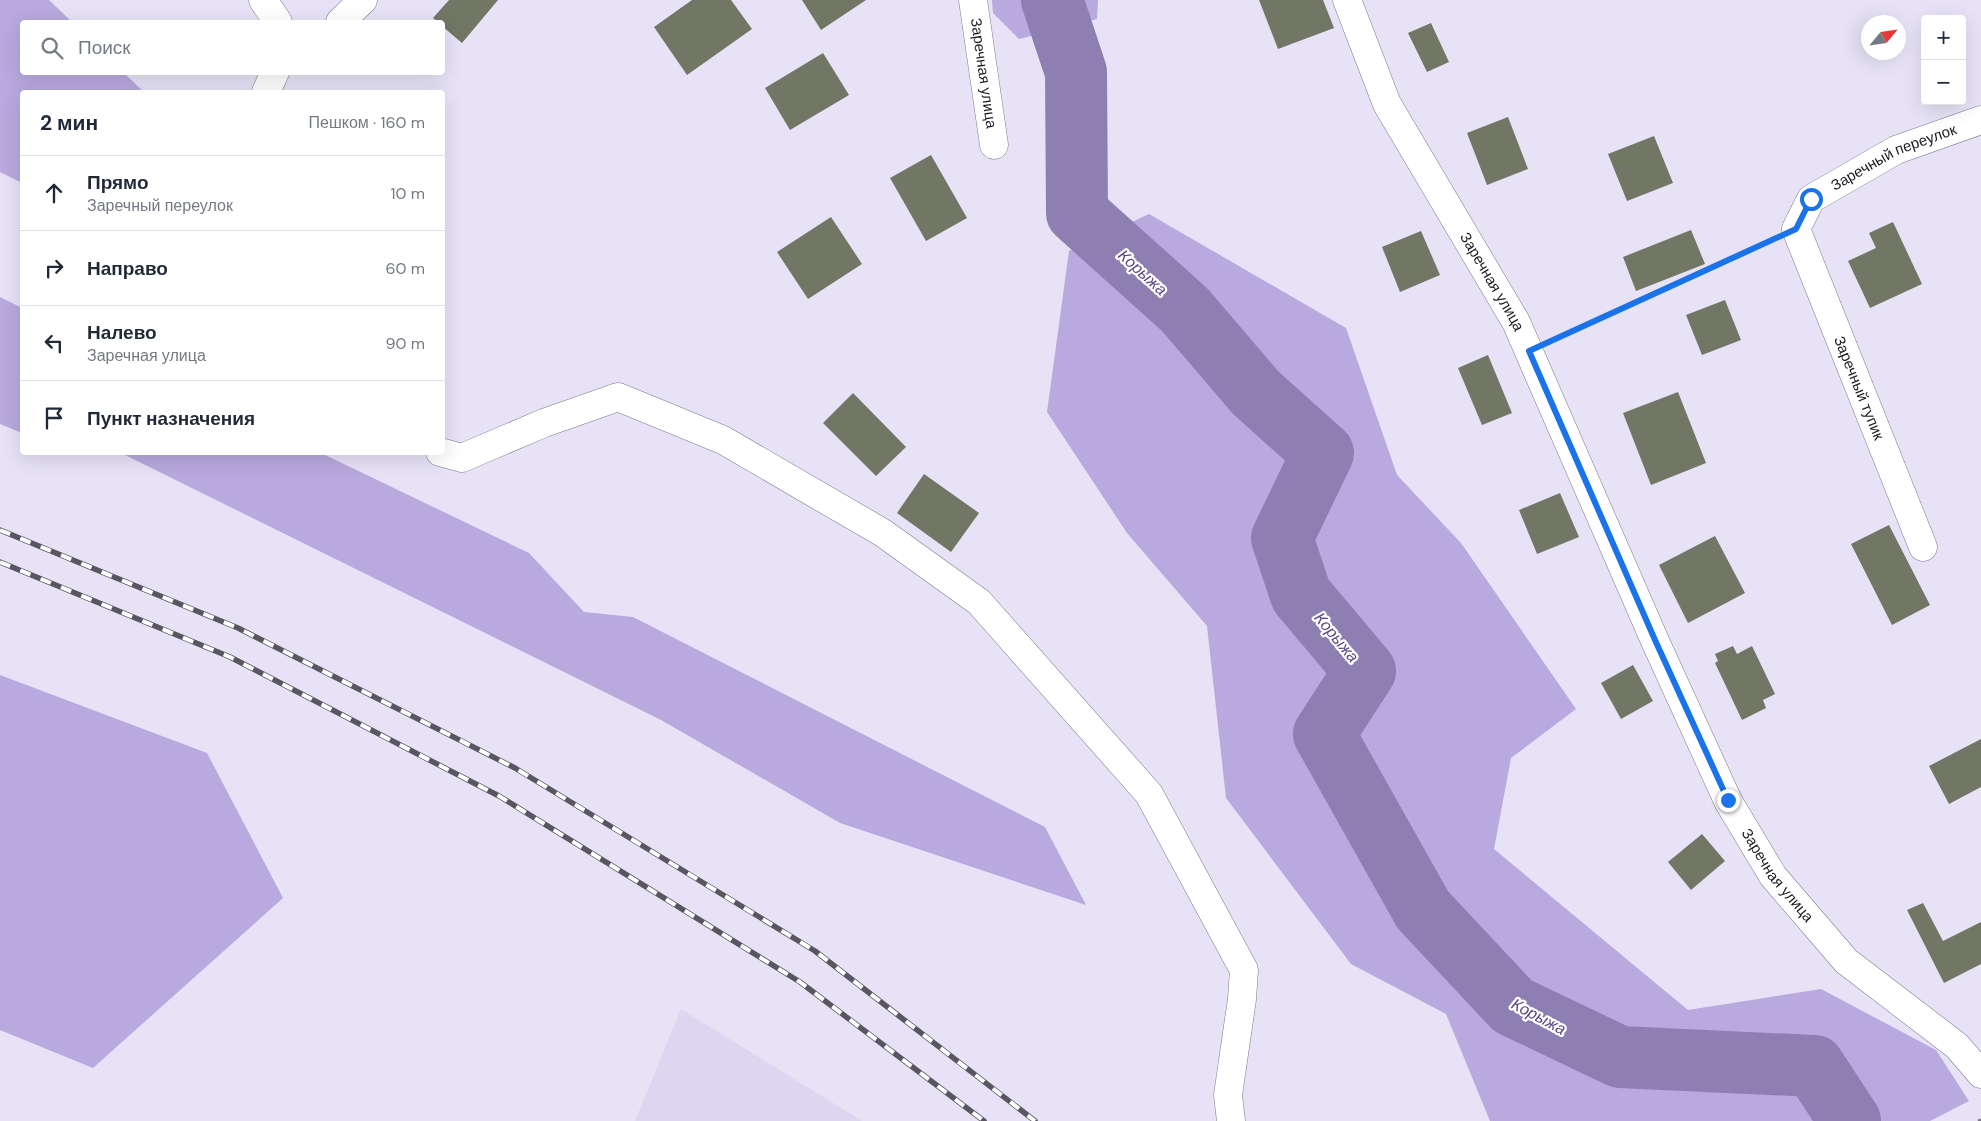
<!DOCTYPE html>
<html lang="ru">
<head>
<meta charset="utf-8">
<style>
  :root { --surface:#fff; --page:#f2f2f3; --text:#1f2937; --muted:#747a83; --line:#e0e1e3 }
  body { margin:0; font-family:"DM Sans",sans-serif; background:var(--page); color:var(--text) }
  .controls { position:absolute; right:15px; top:15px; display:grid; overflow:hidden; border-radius:5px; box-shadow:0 5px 20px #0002 }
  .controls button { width:45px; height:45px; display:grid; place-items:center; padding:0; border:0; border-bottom:1px solid var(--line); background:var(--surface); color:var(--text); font:25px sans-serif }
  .compass { position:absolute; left:1861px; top:15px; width:45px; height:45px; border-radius:50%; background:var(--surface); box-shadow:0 5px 20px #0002; rotate:61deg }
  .stop { position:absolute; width:15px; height:15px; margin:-11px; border:4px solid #1a73e8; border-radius:50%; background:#fff }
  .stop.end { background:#1a73e8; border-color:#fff; box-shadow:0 1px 5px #0008 }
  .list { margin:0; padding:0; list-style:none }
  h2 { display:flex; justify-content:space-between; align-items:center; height:65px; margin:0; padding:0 20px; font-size:21px }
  h2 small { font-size:16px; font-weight:400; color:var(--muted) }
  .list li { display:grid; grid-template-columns:32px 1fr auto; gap:15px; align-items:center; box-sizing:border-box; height:75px; padding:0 20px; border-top:1px solid var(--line) }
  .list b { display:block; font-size:19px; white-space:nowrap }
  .list p { margin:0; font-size:16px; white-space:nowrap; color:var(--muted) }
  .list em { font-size:16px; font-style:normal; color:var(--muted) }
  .icon { flex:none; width:28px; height:28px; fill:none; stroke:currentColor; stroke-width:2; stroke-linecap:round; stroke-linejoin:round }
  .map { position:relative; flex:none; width:1981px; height:1121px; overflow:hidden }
  .search { position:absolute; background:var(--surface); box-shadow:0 5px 20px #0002; left:20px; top:20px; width:425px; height:55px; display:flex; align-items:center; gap:12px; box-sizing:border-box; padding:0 18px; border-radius:5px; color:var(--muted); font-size:19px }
  .panel { position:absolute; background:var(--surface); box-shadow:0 5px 20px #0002; left:20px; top:90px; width:425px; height:365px; border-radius:5px }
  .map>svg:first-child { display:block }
  .built { fill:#ddd6f0 }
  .forest { fill:#b8a9de }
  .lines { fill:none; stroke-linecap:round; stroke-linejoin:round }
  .river { stroke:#8e7fb2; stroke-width:62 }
  .building { fill:#717665 }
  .minor-casing { stroke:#7e7a8b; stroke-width:29 }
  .path { stroke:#7c7885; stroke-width:3; stroke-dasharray:4 2.5; stroke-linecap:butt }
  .minor { stroke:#fff; stroke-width:28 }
  .rail-casing { stroke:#595661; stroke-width:5.5 }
  .rail { stroke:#fff; stroke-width:4; stroke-dasharray:11; stroke-linecap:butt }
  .route { stroke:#1a73e8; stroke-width:6 }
  .labels { text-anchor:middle; stroke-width:4.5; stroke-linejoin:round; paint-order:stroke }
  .street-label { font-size:15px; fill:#1b1920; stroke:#fff }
  .water-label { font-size:16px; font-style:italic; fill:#5b4486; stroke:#fff }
</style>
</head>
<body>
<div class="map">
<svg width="1981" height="1121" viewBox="0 0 1981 1121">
  <rect width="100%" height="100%" fill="#e7e2f6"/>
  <!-- built -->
  <path class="built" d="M681,1009L862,1121H635Z"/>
  <!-- forest -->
  <path class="forest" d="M0,0H49L72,22H22V72L124,73L144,92H22V183L0,172Z
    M992,0H1098L1097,19L1019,39L993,13Z
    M1149,214L1346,328L1397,475L1461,543L1576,709L1511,758L1494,849L1688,1010L1821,989L1936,1050L1969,1101L1930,1121H1490L1446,1014L1351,964L1226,798L1207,626L1127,533L1047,412L1069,251Z
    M0,297L22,308V433L0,424Z
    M121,453H321L529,553L584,612L633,617L1045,827L1086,905L840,823L661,720Z
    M0,675L207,753L283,898L93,1068L0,1030Z"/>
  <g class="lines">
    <!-- river -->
    <path class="river" d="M1052,0L1076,72L1077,213L1185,310L1256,393L1323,453L1282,538L1301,595L1365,671L1324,734L1423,910L1513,1006L1620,1057L1814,1066L1850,1121"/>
  </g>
  <!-- building -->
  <path class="building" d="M449,0H498L462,43L442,26V22H438L433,18Z
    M692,0H731L752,29L687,75L654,27Z
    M802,0H866L821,30Z
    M1259,0H1323L1334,28L1278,49Z
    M1431,23L1449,62L1427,72L1408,33Z
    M823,53L849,95L790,130L765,88Z
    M1508,117L1528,169L1487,185L1467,133Z
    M1654,136L1673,183L1627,201L1608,154Z
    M931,155L967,218L926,241L890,178Z
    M831,217L862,264L808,299L777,252Z
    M1893,222L1922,284L1870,308L1848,261L1876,248L1869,233Z
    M1691,230L1705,264L1636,291L1623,257Z
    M1421,231L1440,275L1400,292L1382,247Z
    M1725,300L1741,340L1702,355L1686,315Z
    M1488,355L1512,413L1482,425L1458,368Z
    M1678,392L1706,463L1651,485L1623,413Z
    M853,393L906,447L876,476L823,423Z
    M924,474L979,513L951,552L897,513Z
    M1560,493L1579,537L1537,554L1519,510Z
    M1889,525L1930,605L1892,625L1851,544Z
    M1715,536L1745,593L1688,623L1659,565Z
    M1733,646L1737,654L1752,646L1775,694L1763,700L1766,708L1742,720L1715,663L1718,661L1715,654Z
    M1633,665L1653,701L1621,719L1601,683Z
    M1981,739V787L1949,804L1929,766Z
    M1702,834L1725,861L1691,890L1668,862Z
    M1923,903L1943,941L1981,922V964L1944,983L1907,910Z"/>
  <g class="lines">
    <defs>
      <g id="minor">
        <path d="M263,0L278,22"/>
        <path id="s1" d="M973,0L994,145"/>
        <path id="s2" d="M1347,0L1387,104L1516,322L1655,641L1728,801L1773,876L1846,961L1957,1046L1981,1074"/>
        <path d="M340,22L363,0"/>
        <path d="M266,92L275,72"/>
        <path d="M440,452L462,458L544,423L618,397L723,440L883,533L979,602L1149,794L1244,970L1242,999L1228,1095L1231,1121"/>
        <path id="s3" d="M1923,547L1796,229L1811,199L1896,150L1981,120"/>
      </g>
    </defs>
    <!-- minor casing -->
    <use href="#minor" class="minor-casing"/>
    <!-- path -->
    <path class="path" d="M1558,338L1768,242
      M1978,1121L1981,1120"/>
    <!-- minor -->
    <use href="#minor" class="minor"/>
    <defs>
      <path id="rail" d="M0,530L238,628L515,768L815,951L1035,1121
        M0,562L230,657L499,796L800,982L984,1121"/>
    </defs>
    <!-- rail casing -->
    <use href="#rail" class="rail-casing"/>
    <!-- rail -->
    <use href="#rail" class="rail"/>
  </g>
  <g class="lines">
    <!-- route -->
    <path class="route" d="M1728,800L1655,640L1529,351L1796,229L1811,199"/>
  </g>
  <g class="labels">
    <!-- street labels -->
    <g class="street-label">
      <text dy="5" stroke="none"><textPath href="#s1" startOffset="74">Заречная улица</textPath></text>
      <text dy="5" stroke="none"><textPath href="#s3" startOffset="469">Заречный переулок</textPath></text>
      <text dy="5" stroke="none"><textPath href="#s2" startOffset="318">Заречная улица</textPath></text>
      <text transform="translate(1859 388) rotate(68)" y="5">Заречный тупик</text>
      <text dy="5" stroke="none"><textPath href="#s2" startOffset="978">Заречная улица</textPath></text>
    </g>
    <!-- water labels -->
    <g class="water-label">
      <text transform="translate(1143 272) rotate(42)" y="6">Корыжа</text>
      <text transform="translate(1337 637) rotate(50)" y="6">Корыжа</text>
      <text transform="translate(1539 1016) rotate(28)" y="6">Корыжа</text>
    </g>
  </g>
</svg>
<div class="controls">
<button>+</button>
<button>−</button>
</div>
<svg class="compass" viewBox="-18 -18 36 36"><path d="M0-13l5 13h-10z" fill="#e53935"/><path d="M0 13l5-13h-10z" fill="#747a83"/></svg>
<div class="stop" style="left:1811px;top:199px"></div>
<div class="stop end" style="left:1728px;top:800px"></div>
<div class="search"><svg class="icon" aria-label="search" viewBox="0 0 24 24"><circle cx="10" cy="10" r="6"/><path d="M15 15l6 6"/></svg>Поиск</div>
<section class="panel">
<h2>2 мин<small>Пешком · 160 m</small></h2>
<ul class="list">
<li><svg class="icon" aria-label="ahead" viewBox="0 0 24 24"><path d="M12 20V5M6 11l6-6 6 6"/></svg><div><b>Прямо</b><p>Заречный переулок</p></div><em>10 m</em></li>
<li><svg class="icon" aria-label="right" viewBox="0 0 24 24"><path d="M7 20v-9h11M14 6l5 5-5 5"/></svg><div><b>Направо</b></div><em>60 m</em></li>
<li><svg class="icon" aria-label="left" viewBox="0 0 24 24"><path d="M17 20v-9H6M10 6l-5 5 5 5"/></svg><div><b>Налево</b><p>Заречная улица</p></div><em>90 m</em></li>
<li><svg class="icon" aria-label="arrive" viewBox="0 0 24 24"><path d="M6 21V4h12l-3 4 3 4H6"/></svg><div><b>Пункт назначения</b></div></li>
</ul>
</section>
</div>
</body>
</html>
